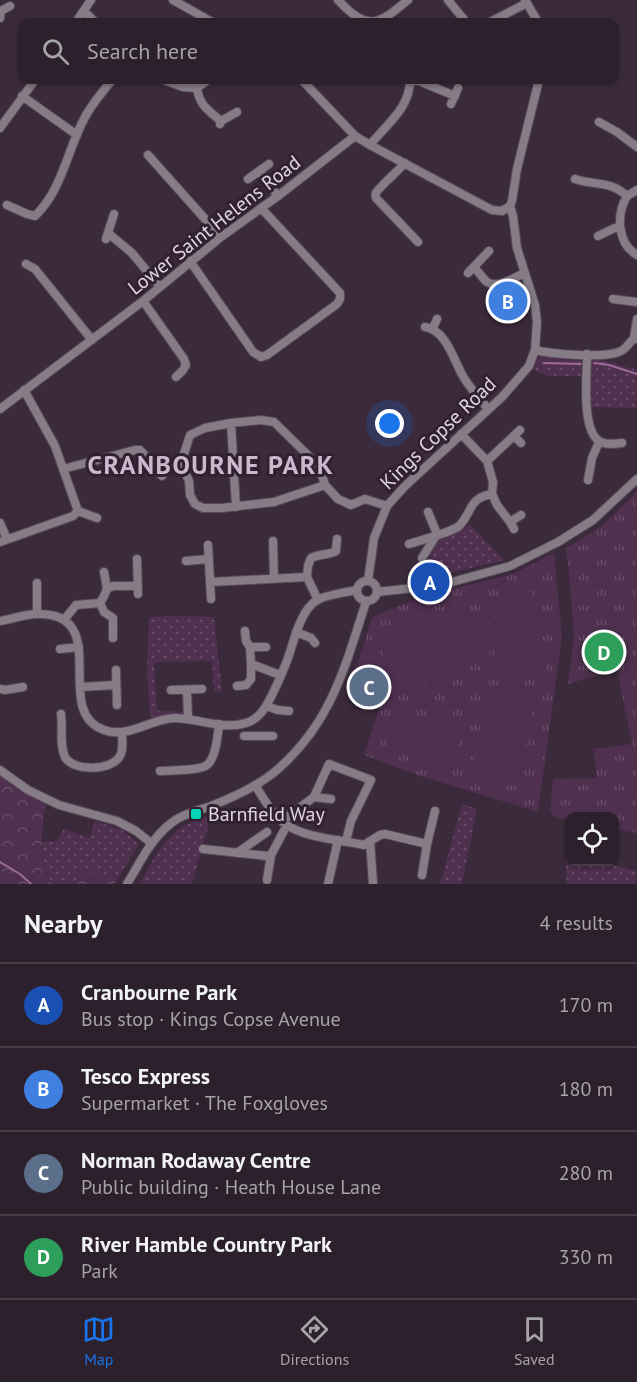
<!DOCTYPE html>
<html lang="en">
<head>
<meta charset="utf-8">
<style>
  :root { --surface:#2c202c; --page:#382d38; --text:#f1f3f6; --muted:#a6a3a9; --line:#483e48; --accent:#1a73e8 }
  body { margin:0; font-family:"PT Sans",sans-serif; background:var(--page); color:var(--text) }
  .controls { position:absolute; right:18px; bottom:18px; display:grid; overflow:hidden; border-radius:12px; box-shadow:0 2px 4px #0004 }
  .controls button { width:54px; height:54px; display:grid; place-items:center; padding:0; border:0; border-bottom:2px solid var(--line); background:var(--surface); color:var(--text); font:30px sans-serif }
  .you { position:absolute; left:390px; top:424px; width:21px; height:21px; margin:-15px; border:4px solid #fff; border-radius:50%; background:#1a73e8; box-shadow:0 0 0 9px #1a73e833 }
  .badge { display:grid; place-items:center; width:39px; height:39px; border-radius:50%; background:var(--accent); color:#fff; font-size:20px; font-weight:700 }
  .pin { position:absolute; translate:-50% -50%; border:3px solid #fff; box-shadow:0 2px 6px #0006 }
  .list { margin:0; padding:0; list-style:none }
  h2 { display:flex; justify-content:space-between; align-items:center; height:78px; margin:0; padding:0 24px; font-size:26px }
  h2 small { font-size:20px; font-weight:400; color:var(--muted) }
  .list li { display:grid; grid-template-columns:39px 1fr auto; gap:18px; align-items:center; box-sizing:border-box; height:84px; padding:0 24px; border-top:2px solid var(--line) }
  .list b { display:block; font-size:22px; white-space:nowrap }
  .list p { margin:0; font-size:20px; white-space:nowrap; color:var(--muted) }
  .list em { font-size:20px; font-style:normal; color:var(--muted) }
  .icon { flex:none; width:33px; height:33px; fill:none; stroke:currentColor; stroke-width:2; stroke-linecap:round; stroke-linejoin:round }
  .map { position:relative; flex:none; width:637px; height:884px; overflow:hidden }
  .search { position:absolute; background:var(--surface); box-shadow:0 2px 4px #0004; left:18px; right:18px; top:18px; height:66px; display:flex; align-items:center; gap:15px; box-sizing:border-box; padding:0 21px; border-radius:12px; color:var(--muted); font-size:22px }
  .sheet { height:414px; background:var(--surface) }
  nav { display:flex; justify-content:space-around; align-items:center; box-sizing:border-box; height:84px; border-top:2px solid var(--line); background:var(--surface); font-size:16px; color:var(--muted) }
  nav a { display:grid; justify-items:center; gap:3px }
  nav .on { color:var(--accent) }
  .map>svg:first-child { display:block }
  .grass { fill:url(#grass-dots) }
  .forest { fill:url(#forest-crowns) }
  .park { fill:url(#park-tufts) }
  .pitch { fill:#4f304f }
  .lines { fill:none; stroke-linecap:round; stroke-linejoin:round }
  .stream { stroke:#9c6b9b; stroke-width:2 }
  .minor-casing { stroke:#594959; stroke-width:10 }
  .minor { stroke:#857c85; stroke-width:8 }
  .poi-dot { fill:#05d5b6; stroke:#312031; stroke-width:2 }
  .labels { text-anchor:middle; stroke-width:6; stroke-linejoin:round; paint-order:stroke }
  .street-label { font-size:20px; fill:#e0d4df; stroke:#312031 }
  .poi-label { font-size:20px; fill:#e0d4df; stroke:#312031; text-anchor:start }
  .district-label { font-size:26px; font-weight:bold; letter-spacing:1.5px; fill:#cdb7cd; stroke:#312031 }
</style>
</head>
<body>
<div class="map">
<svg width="637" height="884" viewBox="0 0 637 884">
  <defs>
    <pattern id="grass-dots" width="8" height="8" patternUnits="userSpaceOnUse" patternTransform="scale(1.5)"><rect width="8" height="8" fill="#4f304f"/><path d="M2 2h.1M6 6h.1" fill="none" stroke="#684d68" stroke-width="1.8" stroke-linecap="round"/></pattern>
    <pattern id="forest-crowns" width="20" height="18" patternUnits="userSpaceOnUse" patternTransform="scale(1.5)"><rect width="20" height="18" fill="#4f304f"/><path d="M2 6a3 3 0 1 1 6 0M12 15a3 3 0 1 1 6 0" fill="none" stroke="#684d68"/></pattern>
    <pattern id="park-tufts" width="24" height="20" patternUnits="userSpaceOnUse" patternTransform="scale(1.5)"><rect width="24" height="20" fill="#4f304f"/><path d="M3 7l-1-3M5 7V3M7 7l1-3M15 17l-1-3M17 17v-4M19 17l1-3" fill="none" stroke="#684d68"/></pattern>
  </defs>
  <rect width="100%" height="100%" fill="#3b2a3b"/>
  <!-- grass -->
  <path class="grass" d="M541,355L581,356V376H548L532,369Z
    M591,357L637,370V408L590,407Z
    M471,525L504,560L433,577L428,542Z
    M181,616L214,617L222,691L214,692L212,661L158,662L154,664L157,709L159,711L184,712L179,715L150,717L147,670L149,617Z
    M462,804L477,809L462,884H440Z
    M211,816L192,884H140C152,862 164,836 188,824C195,821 203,819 211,816Z
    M95,821L122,830L139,844L117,880L85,870L76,874L77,884H52C44,871 43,857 42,842L56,841L64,829L89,838Z
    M569,835L570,862H606V863L637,871L636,882L637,884H567L566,866Z"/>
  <!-- forest -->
  <path class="forest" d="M0,775L25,793L46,804C41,830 38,861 52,884H0Z
    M85,869L117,880L114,884H77L76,874Z"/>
  <!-- park -->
  <path class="park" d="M637,492V833L615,829L614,816H570L569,820L555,817L550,812L553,779L597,778L593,749L632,744L617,670L568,684L574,635L568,562L565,549L603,525Z
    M554,553L562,637L538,812L420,776L364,755L387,684L371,679V676L355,672L372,617L426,595L513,574Z"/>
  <!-- pitch -->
  <path class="pitch" d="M532,591L548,674L501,683L485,600Z
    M465,600L490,654L402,695L377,640Z
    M489,685L536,694L517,786L471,777Z
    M394,711L462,728L453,765L385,749Z"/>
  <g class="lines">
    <!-- stream -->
    <path class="stream" d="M544,363L581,364
      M594,363L609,365L637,374
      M0,862L20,874L31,884"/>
    <defs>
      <path id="minor" d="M173,0L212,22
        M338,0C368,32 378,25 408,0
        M448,0L466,22
        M525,0L538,22
        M84,11L95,22
        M0,18L1,11L10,6
        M76,22L91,0
        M490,22L527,3
        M164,80L183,87L197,88L208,80
        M302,80L355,136L370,145L492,210L502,211L510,206
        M410,81H419L455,96
        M197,88C199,105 209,111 221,121
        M22,96L77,135
        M451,104L458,88
        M599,122L617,132L637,147
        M220,124L221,121L237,112
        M0,128L35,80
        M370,145C387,124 410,108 410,80
        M148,155L221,237
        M405,163C399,170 378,188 376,193C375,195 376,197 376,198L418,242
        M259,171L278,196
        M248,179L269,164
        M575,179C596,186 609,180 627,196C616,215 617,243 637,255
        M627,196L637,190
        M7,205L27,214L35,216C63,189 67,150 85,117C92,104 103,91 112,80
        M510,206L512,201L517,169L539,80
        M108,233L132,253L160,287
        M598,236L619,226
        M106,239L114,214
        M190,261L253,352L261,357L267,355L337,304L340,299V293L261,208
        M26,264L35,269L92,340
        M474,267C478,271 482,278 487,282C497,289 515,277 525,273
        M468,273L489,251
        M613,299L637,302
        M143,301L184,359L186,365L183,370L176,377
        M425,327C447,330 454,362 464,378C471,389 480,399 488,409
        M433,328L437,319
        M634,338L637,319
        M535,350C552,354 606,359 621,351C626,349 630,342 634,338L637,339
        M587,354C587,374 581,429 599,441C605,445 614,444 622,443
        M24,390L55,446L78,511L97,518
        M0,409L143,301L221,237L278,196L355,136
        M231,423L236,507
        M461,434L487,461L493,482L492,494L497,505L510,522L514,529
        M515,437L521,443
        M487,461L520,430
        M63,469L135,450H140L143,453L162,476
        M588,480L592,458L599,442
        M325,485L274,502L222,508H203L195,504L190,495L189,481L183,468V457L190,435L205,428L231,423L261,420L274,422L319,466L325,485L338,499L351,505L365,499L387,506
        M510,522L521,515
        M0,523L7,539
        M273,541L274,578
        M0,542L73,516L78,511
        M409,544C421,540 450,533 459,526C473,512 468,498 492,494
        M208,545L211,599
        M422,558L437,534L428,512
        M137,559L138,594
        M186,561L208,559
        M104,572L107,589
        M307,577L308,566L311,558C319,554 329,555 336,551L337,539
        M357 591a10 10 0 1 1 20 0a10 10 0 1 1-20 0Z
        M368,581L374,538L387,506L405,486L502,397L529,366L535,350L537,322L535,305L517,248L513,216L510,206
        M210,582L307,577L318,600
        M377,592L441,585L510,566L558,542L593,520L637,479
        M100,603L104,612L113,618V638
        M37,613V583
        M64,620L76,605L100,603L104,596L107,589L113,586H138
        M0,621C13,619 27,613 40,614C113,615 51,712 104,730C128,739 150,719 174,718C196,718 220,729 242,724C249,723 256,719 261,713C270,703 286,665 290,652C295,636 302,609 317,600C326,595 346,592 357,590
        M296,632L311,638L315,643
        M250,647H266
        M60,649L79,647
        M251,664L280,675
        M116,670L117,705
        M237,686L246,685L251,679V664L250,647L246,641L245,631
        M80,687L116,685
        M0,689L5,690L23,687
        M171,690L202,689
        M187,690L188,719
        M266,706L278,710L289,711
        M61,714C63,727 59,744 65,757C73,772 112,771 120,756C124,749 122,741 122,733
        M244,736H273
        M0,770L28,790L59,805L117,821L136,831L151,843
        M160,771C172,770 199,771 207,765C216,758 218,734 219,724
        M255,785C264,799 273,816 287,825C305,838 342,840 364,845L380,835L385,834L427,844L435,811
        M314,797L331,799
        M282,821L314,797L329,764L371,780L351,821L346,841
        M370,841L373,883
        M203,849L267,856L271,855L287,825
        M237,853L267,832
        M422,875L427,844
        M267,880L271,855
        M127,884C141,861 153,834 177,819C187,813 200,810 211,806C234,797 259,786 278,769C332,722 345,666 366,602
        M328,884L338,840"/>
    </defs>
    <!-- minor casing -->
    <use href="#minor" class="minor-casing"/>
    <!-- minor -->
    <use href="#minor" class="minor"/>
  </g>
  <!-- markers -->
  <rect class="poi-dot" x="190" y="808" width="12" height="12" rx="3"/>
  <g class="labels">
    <!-- street labels -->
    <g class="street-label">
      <text transform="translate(214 225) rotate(-38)" y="7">Lower Saint Helens Road</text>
      <text transform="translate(438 433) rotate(-44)" y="7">Kings Copse Road</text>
    </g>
    <!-- poi labels -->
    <g class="poi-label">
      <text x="208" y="821">Barnfield Way</text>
    </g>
    <!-- district labels -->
    <g class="district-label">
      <text x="211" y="474">CRANBOURNE PARK</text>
    </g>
  </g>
</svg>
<div class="controls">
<button><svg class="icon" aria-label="locate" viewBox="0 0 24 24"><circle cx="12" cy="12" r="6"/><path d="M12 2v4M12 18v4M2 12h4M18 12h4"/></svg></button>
</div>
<div class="you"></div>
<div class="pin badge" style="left:430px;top:582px;background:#1a4fb4">A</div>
<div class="pin badge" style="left:508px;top:301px;background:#3f7fe0">B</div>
<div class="pin badge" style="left:369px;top:687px;background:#5c6f8a">C</div>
<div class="pin badge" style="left:604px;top:652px;background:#2e9e5b">D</div>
<div class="search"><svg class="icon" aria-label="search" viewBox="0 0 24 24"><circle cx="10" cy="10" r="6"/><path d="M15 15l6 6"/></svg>Search here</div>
</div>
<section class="sheet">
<h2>Nearby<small>4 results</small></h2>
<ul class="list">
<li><span class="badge" style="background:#1a4fb4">A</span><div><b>Cranbourne Park</b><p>Bus stop · Kings Copse Avenue</p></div><em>170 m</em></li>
<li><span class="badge" style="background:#3f7fe0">B</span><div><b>Tesco Express</b><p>Supermarket · The Foxgloves</p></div><em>180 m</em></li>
<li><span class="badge" style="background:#5c6f8a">C</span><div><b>Norman Rodaway Centre</b><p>Public building · Heath House Lane</p></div><em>280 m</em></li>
<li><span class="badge" style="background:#2e9e5b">D</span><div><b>River Hamble Country Park</b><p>Park</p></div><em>330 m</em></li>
</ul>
</section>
<nav>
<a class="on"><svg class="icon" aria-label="map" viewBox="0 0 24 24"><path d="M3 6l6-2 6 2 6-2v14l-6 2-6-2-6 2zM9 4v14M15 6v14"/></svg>Map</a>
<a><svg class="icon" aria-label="directions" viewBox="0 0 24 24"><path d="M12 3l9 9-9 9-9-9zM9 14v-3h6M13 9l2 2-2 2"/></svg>Directions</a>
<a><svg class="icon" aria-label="saved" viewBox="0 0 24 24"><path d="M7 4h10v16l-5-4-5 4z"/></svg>Saved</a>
</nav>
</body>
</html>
